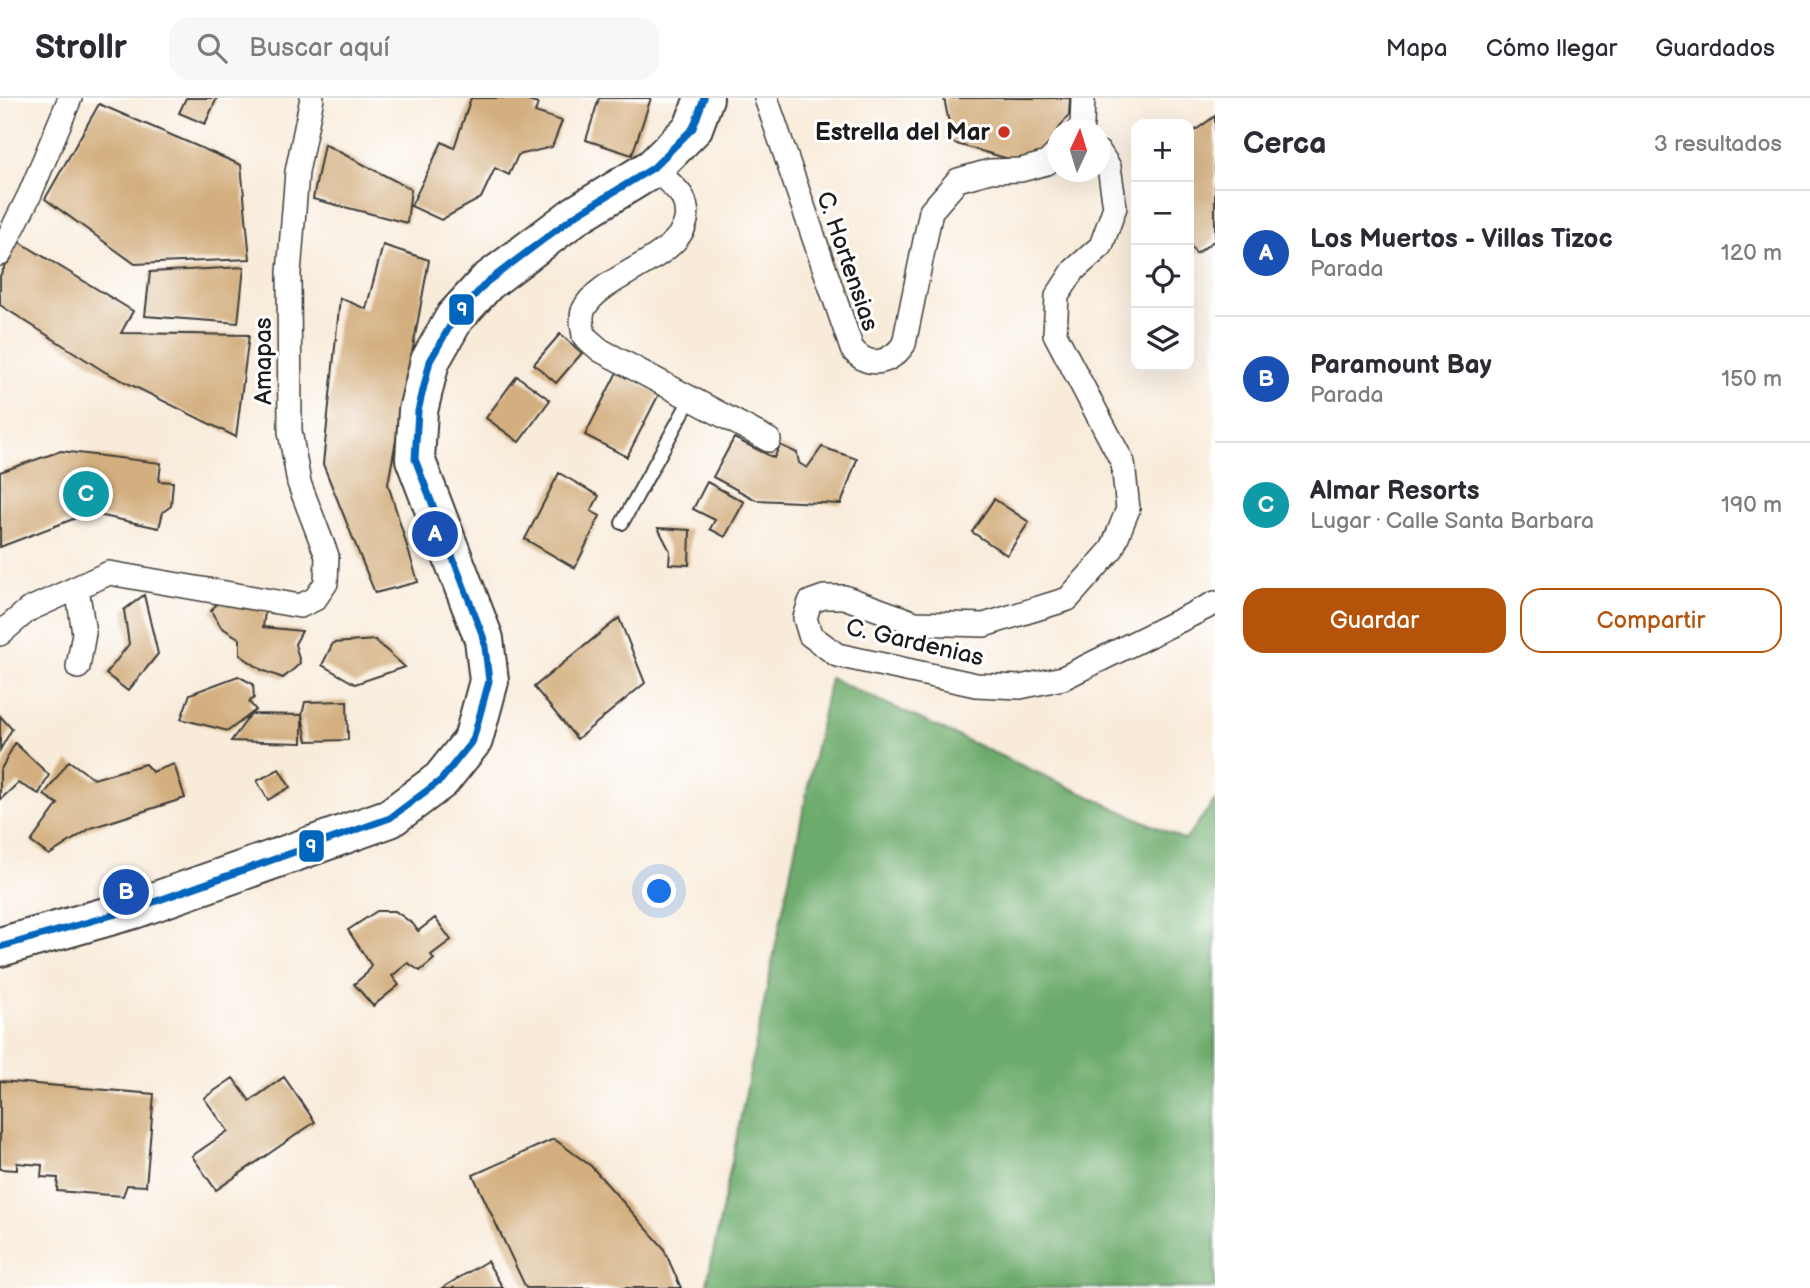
<!DOCTYPE html>
<html lang="es">
<head>
<meta charset="utf-8">
<style>
  :root { --surface:#fff; --page:#f7f7f7; --text:#2b2b33; --muted:#7c7c81; --line:#e1e1e2; --accent:#b45309 }
  body { margin:0; font-family:"Balsamiq Sans",sans-serif; background:var(--page); color:var(--text) }
  .controls { position:absolute; right:21px; top:21px; display:grid; overflow:hidden; border-radius:14px; box-shadow:0 7px 28px #0002 }
  .controls button { width:63px; height:63px; display:grid; place-items:center; padding:0; border:0; border-bottom:2px solid var(--line); background:var(--surface); color:var(--text); font:35px sans-serif }
  .compass { position:absolute; left:1047px; top:21px; width:63px; height:63px; border-radius:50%; background:var(--surface); box-shadow:0 7px 28px #0002; rotate:4deg }
  .you { position:absolute; left:660px; top:794px; width:24px; height:24px; margin:-18px; border:5px solid #fff; border-radius:50%; background:#1a73e8; box-shadow:0 0 0 10px #1a73e833 }
  .badge { display:grid; place-items:center; width:46px; height:46px; border-radius:50%; background:var(--accent); color:#fff; font-size:23px; font-weight:700 }
  .pin { position:absolute; translate:-50% -50%; border:4px solid #fff; box-shadow:0 2px 7px #0006 }
  .list { margin:0; padding:0; list-style:none }
  h2 { display:flex; justify-content:space-between; align-items:center; height:91px; margin:0; padding:0 28px; font-size:30px }
  h2 small { font-size:23px; font-weight:400; color:var(--muted) }
  .list li { display:grid; grid-template-columns:46px 1fr auto; gap:21px; align-items:center; box-sizing:border-box; height:126px; padding:0 28px; border-top:2px solid var(--line) }
  .list b { display:block; font-size:26px; white-space:nowrap }
  .list p { margin:0; font-size:23px; white-space:nowrap; color:var(--muted) }
  .list em { font-size:23px; font-style:normal; color:var(--muted) }
  .actions { display:flex; gap:14px; padding:21px 28px }
  .actions a { flex:1; padding:16px 0; border:2px solid var(--accent); border-radius:21px; text-align:center; font-size:24px; color:var(--accent) }
  .actions .main { background:var(--accent); color:#fff }
  .icon { flex:none; width:38px; height:38px; fill:none; stroke:currentColor; stroke-width:2; stroke-linecap:round; stroke-linejoin:round }
  .map { position:relative; flex:none; width:1215px; height:1190px; overflow:hidden }
  header { display:flex; align-items:center; gap:42px; box-sizing:border-box; height:98px; padding:0 35px; background:var(--surface); border-bottom:2px solid var(--line) }
  header strong { font-size:33px }
  nav { display:flex; gap:38px; margin-inline-start:auto; font-size:24px }
  .search { width:490px; height:63px; background:var(--page); display:flex; align-items:center; gap:18px; box-sizing:border-box; padding:0 24px; border-radius:21px; color:var(--muted); font-size:26px }
  main { display:flex }
  aside { flex:1; background:var(--surface) }
  .map>svg:first-child { display:block }
  .forest { fill:#6dab6c; stroke:#446444; stroke-width:2 }
  .building { fill:#d3ae7e }
  .lines { fill:none; stroke-linecap:round; stroke-linejoin:round }
  .service-casing { stroke:#3d3b38; stroke-width:16 }
  .minor-casing { stroke:#3d3b38; stroke-width:26 }
  .trunk-casing { stroke:#3d3b38; stroke-width:42 }
  .service { stroke:#fff; stroke-width:12 }
  .minor { stroke:#fff; stroke-width:23 }
  .trunk { stroke:#fff; stroke-width:38 }
  .bus-1-casing { stroke:#fff; stroke-width:12 }
  .bus-1 { stroke:#0065bd; stroke-width:7 }
  .poi-dot { fill:#c8321e; stroke:#fff; stroke-width:2.5 }
  .labels { text-anchor:middle; stroke-width:6; stroke-linejoin:round; paint-order:stroke }
  .poi-label { font-size:24px; font-weight:bold; fill:#1c1c1c; stroke:#fff; text-anchor:end }
  .street-label { font-size:24px; fill:#1c1c1c; stroke:#fff }
  .line-badge { stroke:#fff; stroke-width:2.5 }
  .badge-label { font-size:19px; text-anchor:middle; font-weight:bold; fill:#fff }
</style>
</head>
<body>
<header>
<strong>Strollr</strong>
<div class="search"><svg class="icon" aria-label="search" viewBox="0 0 24 24"><circle cx="10" cy="10" r="6"/><path d="M15 15l6 6"/></svg>Buscar aquí</div>
<nav><a>Mapa</a><a>Cómo llegar</a><a>Guardados</a></nav>
</header>
<main>
<div class="map">
<svg width="1215" height="1190" viewBox="0 0 1215 1190">
  <rect width="100%" height="100%" fill="#fff"/>
  <filter id="ink" filterUnits="userSpaceOnUse"><feTurbulence type="fractalNoise" baseFrequency=".0143" numOctaves="2"/><feDisplacementMap in="SourceGraphic" scale="14" xChannelSelector="R" yChannelSelector="G"/><feConvolveMatrix kernelMatrix="1 2 1 2 8 2 1 2 1" color-interpolation-filters="sRGB"/></filter>
  <filter id="wash" filterUnits="userSpaceOnUse"><feTurbulence type="fractalNoise" baseFrequency=".00686" numOctaves="4" result="noise"/><feDisplacementMap in="SourceGraphic" scale="28" xChannelSelector="R" yChannelSelector="G"/><feGaussianBlur stdDeviation="1.57" result="paint"/><feColorMatrix in="noise" values="0 0 0 0 0 0 0 0 0 0 0 0 0 0 0 0 0 1.4 0 .05"/><feComposite in="paint" operator="in"/></filter>
  <g filter="url(#wash)">
    <rect width="100%" height="100%" fill="#f8ebda"/>
    <!-- forest -->
    <path class="forest" d="M830,580L1185,742L1215,702V1190H706Z"/>
    <g id="blocks">
      <!-- building -->
      <path class="building" d="M186,0H217L205,26L179,15Z
        M471,0H519L538,6L535,14L562,23L552,49L518,57L509,77L495,70L481,100L441,122L411,108L442,44L454,50Z
        M599,0H651L632,57L586,42Z
        M944,0H1070L1069,17L1058,32L1045,58L1016,63L953,45Z
        M99,6L241,67L250,161L135,166L45,101Z
        M1215,18V142L1196,156L1189,145V37Z
        M324,46L411,91L407,125L313,101Z
        M18,143L133,213L121,235L249,237L236,339L105,274L0,207V178Z
        M383,147L429,162L388,386L418,484L375,495L323,366L340,200L366,211Z
        M244,169L238,225L145,218L150,174Z
        M560,236L582,255L556,285L534,266Z
        M617,274L659,296L627,359L585,337Z
        M517,278L550,302L519,344L486,320Z
        M734,340L774,360L780,347L797,355L799,365L807,370L822,349L857,361L841,406L756,402L713,379Z
        M61,353L161,365L159,383L173,384L171,408L163,414L159,430L89,415L0,449V374Z
        M559,375L599,398L591,413L600,418L575,470L525,441Z
        M707,384L744,404L725,439L710,431L715,422L693,411Z
        M994,401L1029,424L1007,457L972,434Z
        M658,430L690,432L689,467L669,466L670,453Z
        M144,497L158,556L128,593L106,576L129,546L124,512Z
        M221,500L266,507L263,529L302,533L295,546L300,565L295,570L283,580L262,572L240,557V541L221,529L211,513Z
        M619,520L645,585L577,641L534,589Z
        M375,542L405,569L355,586L322,567L333,545Z
        M238,578L253,586L254,600L249,604L256,612L228,633L181,621L190,596Z
        M347,603L348,642L307,643L302,617L305,604Z
        M251,616L302,617V645L231,643Z
        M0,618L12,631L0,652Z
        M15,645L49,677L39,696L18,685L0,702V673Z
        M69,663L94,681L145,666L152,674L174,666L185,700L91,730L49,757L31,744L58,706L44,697Z
        M279,671L290,689L268,702L257,683Z
        M377,813H395L413,826L418,833L435,820L451,842L431,857L434,861L420,873L408,865L392,878L399,887L373,908L354,886L367,875L371,867L348,832Z
        M284,979L315,1024L216,1092L192,1058L228,1033L204,1000L233,980L250,1003Z
        M0,983L154,996L146,1088L127,1087L123,1098L57,1093L58,1080L41,1079L42,1067L17,1065V1072L0,1071Z
        M554,1041L591,1068L663,1149L681,1190H526L473,1077Z
        M487,1163L503,1190H442Z"/>
    </g>
  </g>
  <g filter="url(#ink)">
    <use href="#blocks" fill-opacity="0" stroke="#3d3b38" stroke-width="2"/>
    <g class="lines">
      <defs>
        <path id="service" d="M622,425L691,300"/>
        <path id="minor" d="M766,0L852,251C869,271 890,266 904,246L931,113L958,82L990,73L1021,72L1047,65L1058,54
          M1078,32L1082,27L1083,0
          M1100,55L1109,69L1115,109L1101,148L1074,172L1057,198L1055,236L1123,365L1128,411L1112,451L1068,501L984,527L915,525L844,499H824L810,504L805,520L810,537L837,557L976,587L1020,589L1063,580L1215,505
          M653,70C661,78 678,90 683,100C707,157 602,172 584,211C580,218 583,230 584,238L600,252L769,342
          M0,156L30,96L70,0
          M77,490L84,535L78,569
          M0,536L28,512L109,475L300,508L315,501L326,485L327,458L299,385L290,333L289,175L297,74L312,0"/>
        <path id="trunk" d="M0,849L134,811L390,720L441,682L473,642L489,583L484,541L415,361L418,313L430,263L455,219L487,184L576,117L653,70L693,30L704,0"/>
      </defs>
      <!-- service casing -->
      <use href="#service" class="service-casing"/>
      <!-- minor casing -->
      <use href="#minor" class="minor-casing"/>
      <!-- trunk casing -->
      <use href="#trunk" class="trunk-casing"/>
      <!-- service -->
      <use href="#service" class="service"/>
      <!-- minor -->
      <use href="#minor" class="minor"/>
      <!-- trunk -->
      <use href="#trunk" class="trunk"/>
      <defs>
        <path id="bus-1" d="M0,849L134,811L390,720L441,682L473,642L489,583L484,541L415,361L418,313L430,263L455,219L487,184L576,117L653,70L693,30L704,0"/>
      </defs>
      <!-- bus-1 casing -->
      <use href="#bus-1" class="bus-1-casing"/>
      <!-- bus-1 -->
      <use href="#bus-1" class="bus-1"/>
    </g>
  </g>
  <!-- markers -->
  <circle class="poi-dot" cx="1004" cy="34" r="7"/>
  <g class="labels">
    <!-- poi labels -->
    <g class="poi-label">
      <text x="990" y="42">Estrella del Mar</text>
    </g>
    <!-- street labels -->
    <g class="street-label">
      <text transform="translate(848 163) rotate(71)" y="8">C. Hortensias</text>
      <text transform="translate(263 263) rotate(-90)" y="8">Amapas</text>
      <text transform="translate(915 544) rotate(13)" y="8">C. Gardenias</text>
    </g>
  </g>
  <g class="line-badge">
    <rect x="448" y="195" width="27" height="33" rx="7" fill="#0065bd"/>
    <rect x="298" y="731" width="27" height="34" rx="7" fill="#0065bd"/>
  </g>
  <g class="badge-label">
    <text x="462" y="218">9</text>
    <text x="311" y="755">9</text>
  </g>
</svg>
<div class="controls">
<button>+</button>
<button>−</button>
<button><svg class="icon" aria-label="locate" viewBox="0 0 24 24"><circle cx="12" cy="12" r="6"/><path d="M12 2v4M12 18v4M2 12h4M18 12h4"/></svg></button>
<button><svg class="icon" aria-label="layers" viewBox="0 0 24 24"><path d="M12 4l9 5-9 5-9-5zM3 14l9 5 9-5"/></svg></button>
</div>
<svg class="compass" viewBox="-18 -18 36 36"><path d="M0-13l5 13h-10z" fill="#e53935"/><path d="M0 13l5-13h-10z" fill="#7c7c81"/></svg>
<div class="you"></div>
<div class="pin badge" style="left:435px;top:436px;background:#1a4fb4">A</div>
<div class="pin badge" style="left:126px;top:794px;background:#1a4fb4">B</div>
<div class="pin badge" style="left:86px;top:396px;background:#0f9aa8">C</div>
</div>
<aside>
<h2>Cerca<small>3 resultados</small></h2>
<ul class="list">
<li><span class="badge" style="background:#1a4fb4">A</span><div><b>Los Muertos - Villas Tizoc</b><p>Parada</p></div><em>120 m</em></li>
<li><span class="badge" style="background:#1a4fb4">B</span><div><b>Paramount Bay</b><p>Parada</p></div><em>150 m</em></li>
<li><span class="badge" style="background:#0f9aa8">C</span><div><b>Almar Resorts</b><p>Lugar · Calle Santa Barbara</p></div><em>190 m</em></li>
</ul>
<div class="actions"><a class="main">Guardar</a><a>Compartir</a></div>
</aside>
</main>
</body>
</html>
